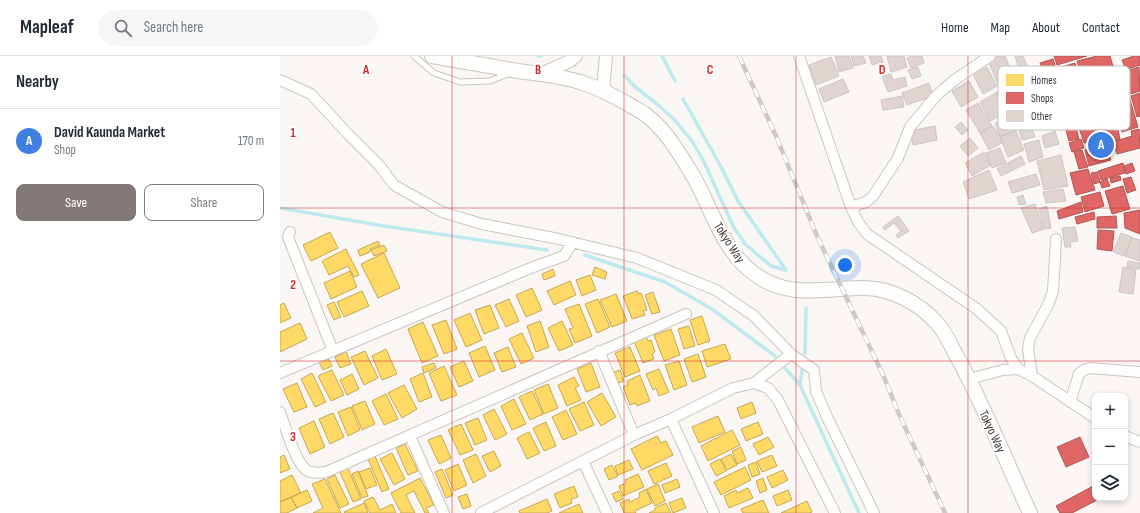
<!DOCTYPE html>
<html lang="en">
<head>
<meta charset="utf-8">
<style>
  :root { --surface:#fff; --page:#f6f6f7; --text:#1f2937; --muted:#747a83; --line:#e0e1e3; --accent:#807975 }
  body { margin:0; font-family:"Sofia Sans Condensed",sans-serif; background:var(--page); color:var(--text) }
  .controls { position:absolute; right:12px; bottom:12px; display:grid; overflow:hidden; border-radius:8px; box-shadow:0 2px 6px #0003 }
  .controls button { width:36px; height:36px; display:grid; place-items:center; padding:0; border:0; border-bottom:1px solid var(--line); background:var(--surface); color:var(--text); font:20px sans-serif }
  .you { position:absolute; left:565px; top:209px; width:14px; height:14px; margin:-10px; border:3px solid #fff; border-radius:50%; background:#1a73e8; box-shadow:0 0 0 6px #1a73e833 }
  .badge { display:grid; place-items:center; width:26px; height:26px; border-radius:50%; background:var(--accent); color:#fff; font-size:13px; font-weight:700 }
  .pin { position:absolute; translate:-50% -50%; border:2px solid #fff; box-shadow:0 1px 4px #0006 }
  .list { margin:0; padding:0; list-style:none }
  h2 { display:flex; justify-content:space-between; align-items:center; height:52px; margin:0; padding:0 16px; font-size:17px }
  h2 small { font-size:13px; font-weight:400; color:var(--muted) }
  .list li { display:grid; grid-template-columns:26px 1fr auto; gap:12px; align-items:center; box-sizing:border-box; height:64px; padding:0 16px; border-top:1px solid var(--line) }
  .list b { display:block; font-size:15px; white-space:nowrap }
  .list p { margin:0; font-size:13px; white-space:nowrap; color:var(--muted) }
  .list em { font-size:13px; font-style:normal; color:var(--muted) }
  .actions { display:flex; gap:8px; padding:12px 16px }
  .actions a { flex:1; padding:9px 0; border:1px solid var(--accent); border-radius:8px; text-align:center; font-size:14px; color:var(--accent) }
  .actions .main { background:var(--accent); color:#fff }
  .icon { flex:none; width:22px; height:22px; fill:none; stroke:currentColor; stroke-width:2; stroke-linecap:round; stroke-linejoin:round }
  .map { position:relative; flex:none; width:860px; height:457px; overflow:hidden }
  header { display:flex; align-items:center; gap:24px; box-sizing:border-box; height:56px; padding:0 20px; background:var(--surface); border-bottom:1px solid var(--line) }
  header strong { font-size:19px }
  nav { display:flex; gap:22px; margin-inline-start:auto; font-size:14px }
  .search { width:280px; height:36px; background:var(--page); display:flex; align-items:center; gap:10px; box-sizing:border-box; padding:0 14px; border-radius:22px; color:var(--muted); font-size:15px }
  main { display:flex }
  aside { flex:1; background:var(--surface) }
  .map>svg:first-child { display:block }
  .homes { fill:#ffd966; stroke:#c5a856 }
  .shops { fill:#e06666; stroke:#af5856 }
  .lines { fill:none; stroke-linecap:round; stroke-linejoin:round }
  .stream { stroke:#bdeaef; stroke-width:3.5 }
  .building { fill:#e0d4d1; stroke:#ccc6c4 }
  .service-casing { stroke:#cbc5c2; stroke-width:7 }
  .minor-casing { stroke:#cbc5c2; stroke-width:12 }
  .tertiary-casing { stroke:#cbc5c2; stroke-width:14 }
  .secondary-casing { stroke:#cbc5c2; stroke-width:16 }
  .service { stroke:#fefefd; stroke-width:5 }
  .minor { stroke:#fefefd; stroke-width:10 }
  .tertiary { stroke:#fefefd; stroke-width:12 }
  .secondary { stroke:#fefefd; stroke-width:14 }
  .rail-casing { stroke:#cbcac9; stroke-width:4.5 }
  .rail { stroke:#fff; stroke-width:3; stroke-dasharray:9; stroke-linecap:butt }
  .grid { fill:none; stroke:#d62828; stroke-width:1; stroke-opacity:0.55 }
  .labels { text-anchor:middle; stroke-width:4; stroke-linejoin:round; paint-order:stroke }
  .street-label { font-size:13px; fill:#3e3631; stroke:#fff }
  .key { fill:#fff; stroke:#c5c3c1; stroke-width:1 }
  .key-label { font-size:11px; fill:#3e3631 }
  .grid-label { font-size:13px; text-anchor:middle; font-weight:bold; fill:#d62828; stroke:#fff; stroke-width:4; stroke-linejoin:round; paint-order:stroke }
</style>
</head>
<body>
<header>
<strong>Mapleaf</strong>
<div class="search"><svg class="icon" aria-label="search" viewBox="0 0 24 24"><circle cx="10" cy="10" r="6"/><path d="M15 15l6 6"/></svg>Search here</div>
<nav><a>Home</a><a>Map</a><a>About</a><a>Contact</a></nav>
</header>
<main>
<aside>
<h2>Nearby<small></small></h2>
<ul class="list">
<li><span class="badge" style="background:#3f7fe0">A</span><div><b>David Kaunda Market</b><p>Shop</p></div><em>170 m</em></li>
</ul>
<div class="actions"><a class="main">Save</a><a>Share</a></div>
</aside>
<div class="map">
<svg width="860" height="457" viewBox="0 0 860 457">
  <rect width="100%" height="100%" fill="#faf6f4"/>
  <!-- homes -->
  <path class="homes" d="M50,176L58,192L31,205L23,189Z
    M98,185L100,189L90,193V196L80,200L78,194Z
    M104,189L107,195L94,200L91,194Z
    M66,193L79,219L74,221L68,210L49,219L42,205Z
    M104,197L120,232L98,242L81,208Z
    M315,211L327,216L325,223L312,219Z
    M273,213L275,220L264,224L262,218Z
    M70,215L77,231L51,243L44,227Z
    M310,219L316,234L302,240L296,224Z
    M290,225L296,239L274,249L267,235Z
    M252,232L262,254L246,261L236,239Z
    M82,235L89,250L64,261L57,246Z
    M357,235L358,238L361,237L367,254L363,255L365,259L352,263L343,240Z
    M373,236L380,256L372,258L365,239Z
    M336,238L347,265L332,271L320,244Z
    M229,243L239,265L226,271L215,249Z
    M318,243L330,271L317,277L305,248Z
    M54,246L61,261L54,264L47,249Z
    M4,247L11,262L0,267V249Z
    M299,248L312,280L295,287L289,273L293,272L285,253Z
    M210,249L219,272L204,278L195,254Z
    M190,257L202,284L186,291L174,264Z
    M422,260L430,285L418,289L410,264Z
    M166,264L177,293L164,298L152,269Z
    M260,265L269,291L256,296L247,270Z
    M282,265L293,289L279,295L268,272Z
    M143,266L158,300L142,307L128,273Z
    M20,267L27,283L0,296V276Z
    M409,270L415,290L404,293L398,273Z
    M391,273L400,299L384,305L374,279Z
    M242,277L254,302L241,308L229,283Z
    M366,280L368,285L371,284L375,296L372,298L374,303L363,307L354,285Z
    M445,288L451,303L427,311L422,295Z
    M205,290L215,314L199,321L189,297Z
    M228,291L236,311L222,316L214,297Z
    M350,291L360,315L345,321L335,297Z
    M106,293L117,318L102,324L92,300Z
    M85,295L98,322L84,329L71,301Z
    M66,296L71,308L60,312L55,301Z
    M418,298L426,321L412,326L404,303Z
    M48,302L52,310L43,314L39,306Z
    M184,305L193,325L179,331L170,311Z
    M399,305L407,329L394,334L385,309Z
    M154,307L156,312L144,317L142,311Z
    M311,307L320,331L306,336L297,313Z
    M164,310L177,339L161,345L149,317Z
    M379,313L389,336L379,340L376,332L373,334L366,318Z
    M52,314L64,339L51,345L38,320Z
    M340,314L344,325L336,328L332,317Z
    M32,317L46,346L35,351L21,323Z
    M143,317L152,341L139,346L130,323Z
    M72,318L79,333L67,339L60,324Z
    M360,319L370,345L357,350L356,347L350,349L343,331L348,329L347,325Z
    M294,321L299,330L295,332L301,344L287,350L278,329Z
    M17,327L27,351L14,356L3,333Z
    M268,328L278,352L264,358L254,334Z
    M124,329L137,353L122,362L108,337Z
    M252,335L263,358L250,364L239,341Z
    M322,337L336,361L321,370L307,346Z
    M106,338L118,363L104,369L92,345Z
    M234,343L246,368L232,374L221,350Z
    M85,345L95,368L82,374L72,350Z
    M304,346L314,369L300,375L289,353Z
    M472,346L476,357L461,363L457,352Z
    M71,351L80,374L68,380L58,356Z
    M214,353L227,378L215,384L203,359Z
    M286,354L297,378L283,384L272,361Z
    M53,357L64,381L50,388L39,363Z
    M438,360L445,376L419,387L412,371Z
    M198,362L207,384L195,389L185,367Z
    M34,365L45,391L30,398L19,372Z
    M266,366L276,390L264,395L253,372Z
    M478,366L483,378L466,385L461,373Z
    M181,368L193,394L180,399L168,374Z
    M452,374L460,389L428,405L421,390Z
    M249,376L260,397L247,403L237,382Z
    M161,379L171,402L159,408L148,384Z
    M377,380L381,387L386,385L393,399L362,414L351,393Z
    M488,381L494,391L479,399L473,388Z
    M125,388L138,415L128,419L116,392Z
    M461,391L466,404L457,408L452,395Z
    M214,395L221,410L210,416L202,400Z
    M112,397L125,423L114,429L100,403Z
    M196,398L206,420L193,427L183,404Z
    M451,398L457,409L447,414L441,403Z
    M4,399L10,413L0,417V401Z
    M492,399L497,410L482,416L477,405Z
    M95,400L109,433L102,436L88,403Z
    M440,403L446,415L436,420L430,408Z
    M349,404L353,413L338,419L335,410Z
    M476,406L480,418L472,421L468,409Z
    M386,407L392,420L374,428L368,415Z
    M178,408L187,429L174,435L165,414Z
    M332,409L338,420L329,424L324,413Z
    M67,410L81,443L73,446L59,414Z
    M465,411L471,424L441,439L434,426Z
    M90,412L97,429L86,433L79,416Z
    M162,413L173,439L166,442L155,416Z
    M503,414L508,424L492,432L487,421Z
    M78,415L88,440L82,442L72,418Z
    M358,418L364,431L343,440L339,430L346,427L345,424Z
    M12,419L21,437L0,446V425Z
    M55,419L69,448L60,452L47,423Z
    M140,422L154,449L146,452L149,457H145L134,435L126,439L135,457H121L111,437Z
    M483,422L487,434L480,437L476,425Z
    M45,423L61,457H33L43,452L32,428Z
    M397,423L400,431L385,437L382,429Z
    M378,428L385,445L375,450L367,433Z
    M294,430L298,441L291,443L292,447L280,452L274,438Z
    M468,432L473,442L449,452L444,440L456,434L457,437Z
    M366,433L372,447L355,455L356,457H344L340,447L349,443L350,446L360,441L359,437Z
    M27,434L32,445L17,452L11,441Z
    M508,434L512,444L497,450L493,440Z
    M339,435L343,443L336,446L332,438Z
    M187,438L191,450L183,453L178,441Z
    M11,441L17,452L7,457H0V446Z
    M93,441L100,454L112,448L116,457H90L84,445Z
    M402,442L406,452L393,457L389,447Z
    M267,443L272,455L267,457H240L239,455Z
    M483,444L489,457H463L461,453Z
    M527,445L532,456L529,457H501Z
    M84,447L88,457H65L64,456Z
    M386,447L391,457H369L375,454V452Z
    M299,448L303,457H279Z"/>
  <!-- shops -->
  <path class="shops" d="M774,0H807L777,9Z
    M817,0H830L833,10L823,15L832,46L811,52L797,5Z
    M854,0H860V9L846,14L842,4Z
    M773,3L783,34L769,38L760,7Z
    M795,7L812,61L795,67L778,12Z
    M859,11L860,35L851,38L845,16Z
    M841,13L858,71L842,76L825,18Z
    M860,37V60L857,61L851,40Z
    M794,64L799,83L789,85L784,67Z
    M836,64L840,83L826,87L821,68Z
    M814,65L820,82L804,87L798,69Z
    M859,73L860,92L837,98L833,86L852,80L851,75Z
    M801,83L804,92L792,96L789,87Z
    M826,89L831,104L809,110L805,94Z
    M802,94L808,111L799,113L794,96Z
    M843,107L845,117L821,124L818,115Z
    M852,107L855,115L846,118L844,110Z
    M808,113L815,134L796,139L790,117Z
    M817,116L820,126L814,128L811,117Z
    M840,120L841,124L831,127L830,122Z
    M851,121L856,134L847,137L843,123Z
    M827,123L830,130L822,132L820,126Z
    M843,130L850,153L832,158L825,135Z
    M820,136L824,150L805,156L801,141Z
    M801,146L803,156L779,163L777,155Z
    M860,154V178L845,172L844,157Z
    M814,156L815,163L797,168L795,161Z
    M836,160L837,172H817V161Z
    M818,174L834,175L832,195L817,193Z
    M800,381L809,401L786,411L777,391Z
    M815,429V442H821L792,457H780L776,450Z"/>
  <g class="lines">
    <!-- stream -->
    <path class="stream" d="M258,0H261
      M382,0L395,25
      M344,19L354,30L372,44L393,62L412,85L424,106L453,170L465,188L491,210L506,214
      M403,43L440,109L458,145L506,214
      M0,152L104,170L267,194
      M305,199L385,226L432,253L495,300
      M525,297L526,252
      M503,310L520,329L579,457
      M520,328L522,314"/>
  </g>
  <!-- building -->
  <path class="building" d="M555,0H569L573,12L559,16Z
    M571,0H583L586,7L574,10Z
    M589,0H601L603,6L592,9Z
    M607,0H624L627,11L611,16Z
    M631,0H642L644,7L631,12L627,2Z
    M717,0H725L743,45L728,51L708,5Z
    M735,0H743L747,10L739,13Z
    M551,1L559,20L536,29L529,9Z
    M638,11L641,20L632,23L628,14Z
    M707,11L717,30L703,38L693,18Z
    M611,18L613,24L625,21L627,30L608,36L602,20Z
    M563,23L569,36L544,46L539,33Z
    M689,25L698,41L681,51L672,35Z
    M649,27L653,40L627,49L622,37Z
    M719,35L729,55L710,65L700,46Z
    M622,40L624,51L603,54L601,44Z
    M698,47L712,70L700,77L686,54Z
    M748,60L755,81L742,84L736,64Z
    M732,61L736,75L720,80L715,67Z
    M681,66L688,74L682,79L675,71Z
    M655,70L657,84L633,89L630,75Z
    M713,70L723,86L709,94L700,77Z
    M736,75L744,94L728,101L720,81Z
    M775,75L779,88L765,92L762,80Z
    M690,82L698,92L688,100L680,90Z
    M759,84L763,101L749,106L744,88Z
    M720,92L726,107L712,112L706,97Z
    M704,96L711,109L692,120L685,107Z
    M781,99L788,130L764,134L757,105Z
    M741,100L745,108L721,120L717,113Z
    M709,114L717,134L689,143L683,126Z
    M756,118L760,129L732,137L728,126Z
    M783,133L786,145L766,147L763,136Z
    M743,139L746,148L739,149L737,141Z
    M755,148L764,173L752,177L741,152Z
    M767,150L771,172L765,173L759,153Z
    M618,160L629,175L618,182L616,179L621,175L614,167L605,174L603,171Z
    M795,171L798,185L790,186L791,191H785L782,172Z
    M841,177L852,181L844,200L833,196Z
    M852,182L860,184V205L845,200Z
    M848,205L860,207L859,213L847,211Z
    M843,211L856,214L853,238L839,236Z"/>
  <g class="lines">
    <defs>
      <path id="service" d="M134,0L154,17L180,26L210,25L230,17"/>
      <path id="minor" d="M519,0L571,151L578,166L587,178L697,253L721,275L731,302L738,313
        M0,24L31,38L68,78L99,109L114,129L162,156L202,168L279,183L357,202L436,234L474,260L511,298L534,314L536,335L547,361L594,457
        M571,151L586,146L593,140L618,102L630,71L656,40L673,25L710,0
        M10,176L8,181L53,295
        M319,295L354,379
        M0,317L253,211L284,200L293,186
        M752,320L748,293L750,282L769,247L773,235L776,183
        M689,323L723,314L738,313L752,320L815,362
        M474,327L511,298
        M790,346L799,318L804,314L810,312L860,316
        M0,356C5,370 15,404 25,413C31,418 39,417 46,416L406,258
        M391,363L434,457
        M130,380L164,457
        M845,380L860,386
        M303,405L327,457
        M201,457L354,379L391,363L453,332L474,327L488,332L498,344L555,457"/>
      <path id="tertiary" d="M261,18L290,5L296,0
        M323,35L326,0"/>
      <path id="secondary" d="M152,0C180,5 209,10 238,15C259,18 282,20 303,27C319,32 334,40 348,48C354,52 361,55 366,59C386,74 399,97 412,118C431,150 441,192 472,216C507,244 544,232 584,232C611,232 639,247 657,267C667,278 672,293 680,306C706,355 727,407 750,457"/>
    </defs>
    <!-- service casing -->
    <use href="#service" class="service-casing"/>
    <!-- minor casing -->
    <use href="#minor" class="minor-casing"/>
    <!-- tertiary casing -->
    <use href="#tertiary" class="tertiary-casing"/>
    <!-- secondary casing -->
    <use href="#secondary" class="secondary-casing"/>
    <!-- service -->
    <use href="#service" class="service"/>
    <!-- minor -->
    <use href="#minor" class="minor"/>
    <!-- tertiary -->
    <use href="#tertiary" class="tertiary"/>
    <!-- secondary -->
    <use href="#secondary" class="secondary"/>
    <defs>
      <path id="rail" d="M459,0L496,80L537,180L604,321L618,356L665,457"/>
    </defs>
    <!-- rail casing -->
    <use href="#rail" class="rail-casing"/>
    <!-- rail -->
    <use href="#rail" class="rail"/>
  </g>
  <!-- grid -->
  <path class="grid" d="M172,0V457M344,0V457M516,0V457M688,0V457M0,152H860M0,305H860"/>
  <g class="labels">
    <!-- street labels -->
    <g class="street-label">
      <text transform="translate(450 186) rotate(57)" y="5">Tokyo Way</text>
      <text transform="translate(713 375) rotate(65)" y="5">Tokyo Way</text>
    </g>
  </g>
  <!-- legend -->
  <rect x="718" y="10" width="132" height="64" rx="6" class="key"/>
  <rect x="726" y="18" width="18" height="12" fill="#ffd966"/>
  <rect x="726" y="36" width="18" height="12" fill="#e06666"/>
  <rect x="726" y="54" width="18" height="12" fill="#e0d4d1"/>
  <g class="key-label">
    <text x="751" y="28">Homes</text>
    <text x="751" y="46">Shops</text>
    <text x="751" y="64">Other</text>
  </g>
  <g class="grid-label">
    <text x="86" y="18">A</text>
    <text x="258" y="18">B</text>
    <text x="430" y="18">C</text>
    <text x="602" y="18">D</text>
    <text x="13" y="81">1</text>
    <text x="13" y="233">2</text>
    <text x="13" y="385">3</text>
  </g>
</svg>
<div class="controls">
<button>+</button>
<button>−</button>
<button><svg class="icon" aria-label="layers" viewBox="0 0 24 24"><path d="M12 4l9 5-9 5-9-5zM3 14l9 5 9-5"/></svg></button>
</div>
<div class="you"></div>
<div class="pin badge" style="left:821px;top:89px;background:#3f7fe0">A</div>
</div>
</main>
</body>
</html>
